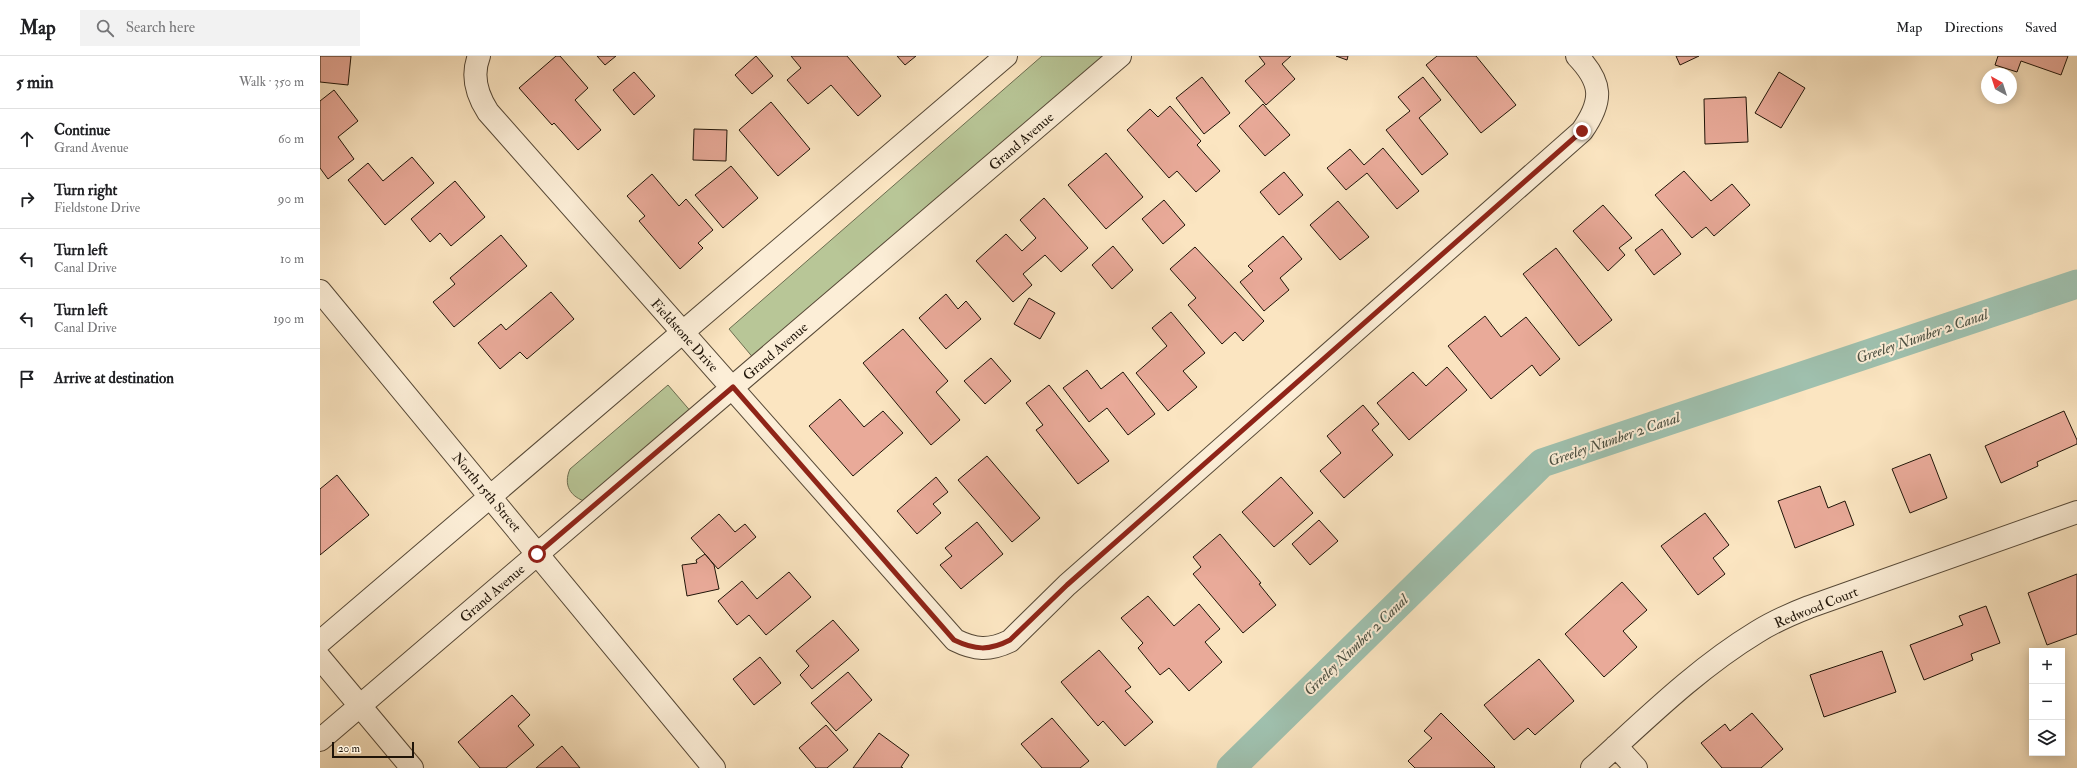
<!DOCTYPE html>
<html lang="en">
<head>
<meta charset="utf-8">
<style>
  :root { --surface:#fff; --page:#f2f2f2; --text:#202124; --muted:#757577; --line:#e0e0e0 }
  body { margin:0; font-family:"IM FELL Double Pica",serif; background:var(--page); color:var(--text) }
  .controls { position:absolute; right:12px; bottom:12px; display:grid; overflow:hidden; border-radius:0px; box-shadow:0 2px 10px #0003 }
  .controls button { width:36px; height:36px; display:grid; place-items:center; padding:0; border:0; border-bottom:1px solid var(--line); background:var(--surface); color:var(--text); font:20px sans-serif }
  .compass { position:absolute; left:1661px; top:12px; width:36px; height:36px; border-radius:50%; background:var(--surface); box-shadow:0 2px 10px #0003; rotate:321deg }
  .scale { position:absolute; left:12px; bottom:10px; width:82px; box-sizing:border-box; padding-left:4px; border:2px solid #1f1408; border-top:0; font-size:11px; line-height:14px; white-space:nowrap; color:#1f1408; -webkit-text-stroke:3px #fceed7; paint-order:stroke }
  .stop { position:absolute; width:12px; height:12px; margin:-9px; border:3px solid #8f2418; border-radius:50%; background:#fff }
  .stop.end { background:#8f2418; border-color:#fff; box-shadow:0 1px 4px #0008 }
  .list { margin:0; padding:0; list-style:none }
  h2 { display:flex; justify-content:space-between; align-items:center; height:52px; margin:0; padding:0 16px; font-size:17px }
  h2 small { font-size:13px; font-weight:400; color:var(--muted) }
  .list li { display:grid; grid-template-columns:26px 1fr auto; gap:12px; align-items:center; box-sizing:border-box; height:60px; padding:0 16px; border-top:1px solid var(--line) }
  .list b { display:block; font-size:15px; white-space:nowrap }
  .list p { margin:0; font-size:13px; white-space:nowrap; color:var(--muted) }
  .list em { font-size:13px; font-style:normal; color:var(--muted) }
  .icon { flex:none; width:22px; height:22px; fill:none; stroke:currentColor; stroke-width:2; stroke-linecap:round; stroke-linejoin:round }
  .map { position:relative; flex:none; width:1757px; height:712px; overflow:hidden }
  header { display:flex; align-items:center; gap:24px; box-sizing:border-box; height:56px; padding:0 20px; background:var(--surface); border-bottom:1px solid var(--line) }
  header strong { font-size:19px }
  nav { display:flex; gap:22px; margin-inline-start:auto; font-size:14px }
  .search { width:280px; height:36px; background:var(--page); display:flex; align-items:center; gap:10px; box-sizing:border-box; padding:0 14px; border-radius:0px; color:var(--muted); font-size:15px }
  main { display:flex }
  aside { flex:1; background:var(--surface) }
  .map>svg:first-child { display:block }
  .green { fill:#b8c697; stroke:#6c6d50 }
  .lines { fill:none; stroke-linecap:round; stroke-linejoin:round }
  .canal { stroke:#9fc0ae; stroke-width:29 }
  .building { fill:#e9aa99; stroke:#1f1408 }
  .minor-casing { stroke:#564836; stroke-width:24 }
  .minor { stroke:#fceed7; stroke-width:22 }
  .route { stroke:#8f2418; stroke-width:5 }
  .labels { text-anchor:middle; stroke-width:4; stroke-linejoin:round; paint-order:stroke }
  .street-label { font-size:14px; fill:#1f1408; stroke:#fceed7 }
  .water-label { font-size:15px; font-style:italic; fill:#4c5042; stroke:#fceed7 }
</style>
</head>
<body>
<header>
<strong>Map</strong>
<div class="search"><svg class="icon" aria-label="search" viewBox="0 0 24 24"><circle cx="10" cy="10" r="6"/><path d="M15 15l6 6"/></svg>Search here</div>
<nav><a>Map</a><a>Directions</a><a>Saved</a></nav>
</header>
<main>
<aside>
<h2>5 min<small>Walk · 350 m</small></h2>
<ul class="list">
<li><svg class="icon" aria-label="ahead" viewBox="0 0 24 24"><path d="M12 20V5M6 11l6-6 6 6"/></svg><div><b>Continue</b><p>Grand Avenue</p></div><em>60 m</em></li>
<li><svg class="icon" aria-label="right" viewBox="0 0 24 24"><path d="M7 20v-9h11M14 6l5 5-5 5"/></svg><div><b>Turn right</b><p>Fieldstone Drive</p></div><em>90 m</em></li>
<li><svg class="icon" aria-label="left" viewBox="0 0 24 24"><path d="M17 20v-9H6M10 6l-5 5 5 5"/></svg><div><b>Turn left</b><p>Canal Drive</p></div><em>10 m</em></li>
<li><svg class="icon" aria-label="left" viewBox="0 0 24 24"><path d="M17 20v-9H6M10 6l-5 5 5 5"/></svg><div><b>Turn left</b><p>Canal Drive</p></div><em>190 m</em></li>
<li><svg class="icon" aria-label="arrive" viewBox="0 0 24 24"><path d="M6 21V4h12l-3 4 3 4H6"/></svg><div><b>Arrive at destination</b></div></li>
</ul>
</aside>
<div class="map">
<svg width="1757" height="712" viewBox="0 0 1757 712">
  <rect width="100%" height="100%" fill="#fbe5c1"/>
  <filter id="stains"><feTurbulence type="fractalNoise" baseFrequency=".005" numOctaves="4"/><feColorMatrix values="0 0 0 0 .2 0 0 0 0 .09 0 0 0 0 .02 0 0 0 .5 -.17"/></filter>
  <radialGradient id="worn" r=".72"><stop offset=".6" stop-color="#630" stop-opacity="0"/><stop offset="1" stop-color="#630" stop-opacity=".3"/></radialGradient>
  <!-- green -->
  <path class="green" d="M722,0H783L435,304L409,273Z
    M348,329L373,358L267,446C250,441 243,429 250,413Z"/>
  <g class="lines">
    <!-- canal -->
    <path class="canal" d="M911,712L1222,407L1757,228"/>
  </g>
  <!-- building -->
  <path class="building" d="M0,0H31L28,29L0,26Z
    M236,0H240L268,32L255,44L281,74L258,94L234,67L232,69L199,32Z
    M277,0H296L285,9Z
    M436,0L453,20L432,38L415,19Z
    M471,0H527L561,40L538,60L511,29L488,48L467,24L481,12Z
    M577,0H596L585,9Z
    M939,0H971L962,8L975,23L946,49L925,25L945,8Z
    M1016,0H1028L1027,4Z
    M1117,0H1156L1196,49L1161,77L1106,9Z
    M1356,0H1379L1360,9Z
    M1678,0H1748L1741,19L1701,5L1697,16L1675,9Z
    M314,16L335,40L314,59L293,34Z
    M1459,16L1485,32L1461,72L1435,57Z
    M882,21L910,57L884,78L856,42Z
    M1103,21L1121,44L1099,62L1128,98L1102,119L1066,74L1090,55L1078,41Z
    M14,34L38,65L18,81L34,103L8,123L0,112V45Z
    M1426,41L1428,86L1385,88L1384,43Z
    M451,46L490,93L458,120L419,74Z
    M943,48L970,79L945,100L919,70Z
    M850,50L881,85L877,89L900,115L876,136L857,115L849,122L807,74L830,53L838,61Z
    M374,73L407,74L406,105L373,104Z
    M1063,92L1099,135L1077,153L1047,117L1026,134L1007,112L1030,93L1044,109Z
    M786,97L823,141L786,173L748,129Z
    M92,101L114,127L65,169L28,124L48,107L63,125Z
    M411,110L438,142L403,172L375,139Z
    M1364,115L1391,145L1412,128L1430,149L1394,180L1386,171L1372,182L1335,139Z
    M964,116L983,139L959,159L940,136Z
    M332,118L359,150L366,143L393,174L378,187L383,192L360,213L319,165L325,160L307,140Z
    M135,125L165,161L131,190L120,177L110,186L91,163Z
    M724,142L768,192L741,216L725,199L703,218L712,229L693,246L656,205L686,178L702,195L716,182L700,164Z
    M844,144L865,169L843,188L822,163Z
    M1018,145L1049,181L1020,204L990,169Z
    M1283,149L1312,182L1299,192L1305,199L1288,215L1253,175Z
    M1342,173L1361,198L1334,219L1315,194Z
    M181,179L207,210L134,271L113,246L135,228L130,222Z
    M963,180L982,203L960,222L969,234L944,255L920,226L933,215L928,210Z
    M793,190L813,214L792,233L772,209Z
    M875,191L944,265L923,285L915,276L902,288L868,249L876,242L850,213Z
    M1236,192L1292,264L1259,290L1203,218Z
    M231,236L254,263L207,303L200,296L180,313L158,287L181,268L186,274Z
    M626,238L638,253L646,245L661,263L626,293L599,262Z
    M709,242L735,257L720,283L694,268Z
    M851,256L885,297L863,315L877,331L848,355L816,317L847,290L832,272Z
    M1165,260L1181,281L1206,261L1240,303L1220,320L1212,309L1171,343L1128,290Z
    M583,273L628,325L616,336L640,364L611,389L543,307Z
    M671,302L691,325L665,348L644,325Z
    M1127,311L1147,334L1089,384L1057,347L1093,316L1106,330Z
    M767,314L781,333L803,316L835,358L808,379L787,352L769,366L743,332Z
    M729,329L789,405L758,428L716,374L723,369L706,347Z
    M520,343L544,371L563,355L583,377L533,420L489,370Z
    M1043,349L1059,368L1052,374L1073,399L1024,442L1000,415L1021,397L1007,380Z
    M1744,355L1757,384V388L1717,406L1718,410L1681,427L1665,390Z
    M1610,398L1627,442L1590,457L1572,413Z
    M667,400L720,462L692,486L638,424Z
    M17,419L49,459L0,499V433Z
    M616,421L628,436L613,448L621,457L597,478L577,455Z
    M961,421L993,457L954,491L922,456Z
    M1500,430L1508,452L1525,445L1534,469L1475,492L1458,445Z
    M1385,457L1409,489L1393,502L1405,518L1378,539L1341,490Z
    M399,458L415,476L425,468L436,481L398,513L371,482Z
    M999,464L1018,485L990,509L972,488Z
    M657,466L683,498L641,533L620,509L632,500L625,492Z
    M900,478L941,527L939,528L956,549L923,577L873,518L881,511L873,501Z
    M385,498L394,509L399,533L367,540L362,509L377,507L376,504Z
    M469,516L491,541L446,579L429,559L417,569L398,545L422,525L437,543Z
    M1757,518V578L1727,589L1708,537Z
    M1302,526L1327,554L1303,575L1317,591L1284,621L1245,578Z
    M828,540L854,570L879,548L900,573L885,586L902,606L869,635L849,612L840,619L818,592L823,587L801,562Z
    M1666,550L1680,587L1651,598L1653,604L1604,624L1590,589L1643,569L1639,560Z
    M513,564L539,594L492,633L480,619L489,610L476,595Z
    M779,594L811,631L805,635L833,666L805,690L783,665L778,670L741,626Z
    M1562,595L1576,636L1504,661L1490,619Z
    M440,601L461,627L434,649L413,623Z
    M1219,603L1254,645L1215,679L1208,672L1194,684L1164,649Z
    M528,616L552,644L516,675L491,647Z
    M192,639L210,659L198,670L214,689L186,712H160L138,686Z
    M1121,657L1175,711L1174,712H1095L1088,705L1112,682L1104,675Z
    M1432,657L1463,693L1441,712H1402L1381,687L1405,668L1410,675Z
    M732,662L769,705L760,712H722L701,688Z
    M506,669L528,694L507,712H496L479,692Z
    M559,677L589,699L581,711L583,712H533Z
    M242,690L260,712H216Z"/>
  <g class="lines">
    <defs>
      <path id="minor" d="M159,0C151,20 157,39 168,56L635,584C655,594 669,595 690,585L747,529L1262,75C1283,45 1283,27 1257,0
        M0,235L394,712
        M0,586L686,0
        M0,602L92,712
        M0,684L800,0
        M1296,690L1316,712
        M1272,712C1324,665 1376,613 1437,576C1453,566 1471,558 1489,551L1757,456"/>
    </defs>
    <!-- minor casing -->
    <use href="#minor" class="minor-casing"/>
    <!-- minor -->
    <use href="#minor" class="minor"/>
  </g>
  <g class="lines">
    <!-- route -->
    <path class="route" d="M217,498L413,331L634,584C655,594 669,595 690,584L747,529L1262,75"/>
  </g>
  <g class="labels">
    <!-- street labels -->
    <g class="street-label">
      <text transform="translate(701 85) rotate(-41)" y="5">Grand Avenue</text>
      <text transform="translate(365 279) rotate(48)" y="5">Fieldstone Drive</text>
      <text transform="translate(455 295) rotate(-41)" y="5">Grand Avenue</text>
      <text transform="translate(167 436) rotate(50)" y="5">North 15th Street</text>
      <text transform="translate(172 537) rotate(-41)" y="5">Grand Avenue</text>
      <text transform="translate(1496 551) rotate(-22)" y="5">Redwood Court</text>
    </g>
    <!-- water labels -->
    <g class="water-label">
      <text transform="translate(1602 280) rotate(-19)" y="5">Greeley Number 2 Canal</text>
      <text transform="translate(1294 383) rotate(-19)" y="5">Greeley Number 2 Canal</text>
      <text transform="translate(1036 589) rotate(-44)" y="5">Greeley Number 2 Canal</text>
    </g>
  </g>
  <rect width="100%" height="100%" filter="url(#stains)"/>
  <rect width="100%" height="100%" fill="url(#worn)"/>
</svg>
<div class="controls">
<button>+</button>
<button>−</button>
<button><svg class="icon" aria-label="layers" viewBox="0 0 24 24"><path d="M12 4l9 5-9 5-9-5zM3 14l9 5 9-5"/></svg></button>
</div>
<svg class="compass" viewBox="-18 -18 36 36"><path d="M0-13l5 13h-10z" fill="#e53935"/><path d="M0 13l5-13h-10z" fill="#757577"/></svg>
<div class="scale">20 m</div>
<div class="stop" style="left:217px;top:498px"></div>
<div class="stop end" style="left:1262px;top:75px"></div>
</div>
</main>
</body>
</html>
